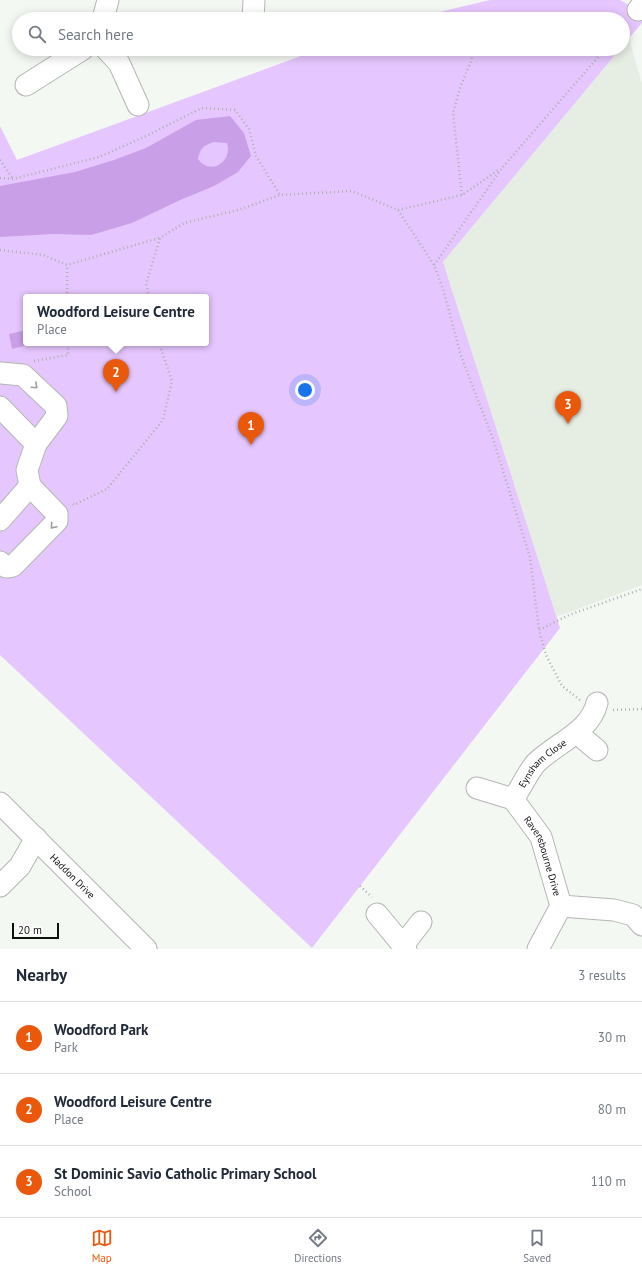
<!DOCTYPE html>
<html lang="en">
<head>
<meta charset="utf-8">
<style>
  :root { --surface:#fff; --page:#f6f6f7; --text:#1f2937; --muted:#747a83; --line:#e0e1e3; --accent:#ea580c }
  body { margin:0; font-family:"PT Sans",sans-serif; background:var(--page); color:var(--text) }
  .scale { position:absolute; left:12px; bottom:10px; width:47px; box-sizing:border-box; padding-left:4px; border:2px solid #0f100f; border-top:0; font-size:11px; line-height:14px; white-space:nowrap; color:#0f100f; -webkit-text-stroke:3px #fff; paint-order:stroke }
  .you { position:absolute; left:305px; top:390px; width:14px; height:14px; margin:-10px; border:3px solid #fff; border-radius:50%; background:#1a73e8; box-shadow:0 0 0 6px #1a73e833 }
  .badge { display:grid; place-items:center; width:26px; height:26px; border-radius:50%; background:var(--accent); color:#fff; font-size:13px; font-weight:700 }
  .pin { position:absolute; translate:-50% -33px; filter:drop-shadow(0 1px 2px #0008) }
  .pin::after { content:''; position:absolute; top:21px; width:14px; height:12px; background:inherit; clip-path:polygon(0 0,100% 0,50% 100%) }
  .popup { position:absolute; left:23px; top:294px; width:186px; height:52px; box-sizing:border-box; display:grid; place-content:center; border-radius:4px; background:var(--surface); filter:drop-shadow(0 1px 3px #0005); font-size:13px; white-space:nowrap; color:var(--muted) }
  .popup b { font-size:15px; color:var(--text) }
  .popup::after { content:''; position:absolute; left:50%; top:100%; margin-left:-8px; border:8px solid transparent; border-top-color:var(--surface) }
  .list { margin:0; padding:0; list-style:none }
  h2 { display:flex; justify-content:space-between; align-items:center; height:52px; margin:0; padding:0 16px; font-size:17px }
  h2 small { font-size:13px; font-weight:400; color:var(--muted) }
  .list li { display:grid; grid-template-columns:26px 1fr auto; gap:12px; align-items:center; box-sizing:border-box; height:72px; padding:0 16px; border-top:1px solid var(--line) }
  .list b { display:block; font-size:15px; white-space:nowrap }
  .list p { margin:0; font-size:13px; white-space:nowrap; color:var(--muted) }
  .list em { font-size:13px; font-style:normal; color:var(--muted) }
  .icon { flex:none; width:22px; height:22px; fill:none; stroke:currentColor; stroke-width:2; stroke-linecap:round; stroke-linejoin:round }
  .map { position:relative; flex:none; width:642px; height:949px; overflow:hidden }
  .search { position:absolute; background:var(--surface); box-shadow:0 2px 10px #0003; left:12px; right:12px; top:12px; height:44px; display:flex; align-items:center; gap:10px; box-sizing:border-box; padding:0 14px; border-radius:22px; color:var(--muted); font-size:15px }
  .sheet { height:268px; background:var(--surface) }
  nav { display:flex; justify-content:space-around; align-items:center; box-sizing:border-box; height:56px; border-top:1px solid var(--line); background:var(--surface); font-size:11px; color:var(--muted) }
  nav a { display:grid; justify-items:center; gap:2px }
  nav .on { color:var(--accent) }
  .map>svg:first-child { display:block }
  .built { fill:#e6ede3 }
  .green { fill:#e6c6fe; fill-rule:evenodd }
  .water { fill:#c9a0e7; fill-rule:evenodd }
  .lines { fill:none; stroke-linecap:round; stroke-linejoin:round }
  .minor-casing { stroke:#b3b7b2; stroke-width:23 }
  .path { stroke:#aeb1ad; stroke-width:2.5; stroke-dasharray:1 3; stroke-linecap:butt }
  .minor { stroke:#fff; stroke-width:21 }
  .oneway { stroke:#9f9f9f }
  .labels { text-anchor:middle; stroke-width:4; stroke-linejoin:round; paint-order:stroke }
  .street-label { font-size:10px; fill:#0f100f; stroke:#fff }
</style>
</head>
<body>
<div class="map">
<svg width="642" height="949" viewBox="0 0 642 949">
  <rect width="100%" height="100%" fill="#f4f8f3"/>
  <!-- built -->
  <path class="built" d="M629,38L642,84V585L556,617L443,262L620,49H623V45Z"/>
  <!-- green -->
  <path class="green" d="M490,0H620L642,13V23L623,45V19H410Z
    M320,49H620L443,262L560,628L312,948L0,655V126L17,160ZM26,297H206V343H26Z"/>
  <!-- water -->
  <path class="water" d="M230,116L244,133L251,156L238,172L214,186L178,201L132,223L91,235L53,234L0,237V186L75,172L114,160L146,148L196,120ZM214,142L227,143C233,162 210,176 198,159C200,148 204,145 214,142Z
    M26,330V343H36L12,349L9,334Z"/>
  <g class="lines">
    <defs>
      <g id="minor">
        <path d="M638,10L642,5"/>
        <path d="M103,19L108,0"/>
        <path d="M253,19L254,0"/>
        <path d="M106,49L119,63L138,105"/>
        <path d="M26,85L83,49"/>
        <path d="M0,373L23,375L56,406L57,416L36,444L0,407"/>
        <path d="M0,520L30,486"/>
        <path d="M0,562L6,567L13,566L57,521V514L30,486L27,470L36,444"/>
        <path d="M577,733L597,750"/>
        <path id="s1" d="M477,788L513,799L541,837L561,906L538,949"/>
        <path id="s2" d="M513,799C520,790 529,770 536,763C556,743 590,732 597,703"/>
        <path id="s3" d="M0,803L146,949"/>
        <path d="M0,886L20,866L36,838"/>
        <path d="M561,906L614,910L633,915L642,925"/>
        <path d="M377,914L406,949"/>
        <path d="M404,944L421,922"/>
      </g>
    </defs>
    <!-- minor casing -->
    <use href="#minor" class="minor-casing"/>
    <!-- path -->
    <path class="path" d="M0,160L13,179
      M0,178L13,179L99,157L146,136L202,108L235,110L249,129L256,156L280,195
      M462,195L453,113L461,85L472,59L471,49
      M398,210L462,195L500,169
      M0,250L43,255L67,265L159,238
      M434,265L502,168L605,49
      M67,297V265
      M149,297L146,284L160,238L184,223L238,210L280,195L352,191L398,210L434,265L444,292L461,356L493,439L530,557L539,630
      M34,361L68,355V343
      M73,504L74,505L107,489L163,420L172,381L159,343
      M580,700L562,686L546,655L539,630L569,615L642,589
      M613,710L642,709
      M360,886L372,897"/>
    <!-- minor -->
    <use href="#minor" class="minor"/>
  </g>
  <!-- one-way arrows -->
  <defs><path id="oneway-chevron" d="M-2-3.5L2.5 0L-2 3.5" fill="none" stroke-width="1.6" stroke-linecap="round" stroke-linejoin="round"/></defs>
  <g class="oneway">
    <use href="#oneway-chevron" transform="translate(35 386) rotate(43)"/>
    <use href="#oneway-chevron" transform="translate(53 526) rotate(131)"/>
  </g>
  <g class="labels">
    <!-- street labels -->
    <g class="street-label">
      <text dy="4" stroke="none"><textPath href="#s2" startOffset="47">Eynsham Close</textPath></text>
      <text dy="4" stroke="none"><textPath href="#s1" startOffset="103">Ravensbourne Drive</textPath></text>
      <text dy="4" stroke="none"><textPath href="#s3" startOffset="103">Haddon Drive</textPath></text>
    </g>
  </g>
</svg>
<div class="scale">20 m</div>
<div class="you"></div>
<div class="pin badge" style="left:251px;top:445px">1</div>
<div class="pin badge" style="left:116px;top:392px">2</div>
<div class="popup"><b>Woodford Leisure Centre</b>Place</div>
<div class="pin badge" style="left:568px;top:424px">3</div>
<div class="search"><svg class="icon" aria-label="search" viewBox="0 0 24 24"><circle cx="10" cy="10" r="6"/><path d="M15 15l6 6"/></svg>Search here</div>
</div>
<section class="sheet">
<h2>Nearby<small>3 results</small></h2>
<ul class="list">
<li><span class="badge">1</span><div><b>Woodford Park</b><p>Park</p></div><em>30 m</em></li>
<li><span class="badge">2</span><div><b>Woodford Leisure Centre</b><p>Place</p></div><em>80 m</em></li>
<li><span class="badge">3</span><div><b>St Dominic Savio Catholic Primary School</b><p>School</p></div><em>110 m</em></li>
</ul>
</section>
<nav>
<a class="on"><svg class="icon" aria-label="map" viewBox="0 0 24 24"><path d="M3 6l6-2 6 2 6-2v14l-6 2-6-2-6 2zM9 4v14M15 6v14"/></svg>Map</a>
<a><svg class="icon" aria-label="directions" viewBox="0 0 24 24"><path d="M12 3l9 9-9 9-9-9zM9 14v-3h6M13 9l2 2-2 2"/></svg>Directions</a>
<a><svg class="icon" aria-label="saved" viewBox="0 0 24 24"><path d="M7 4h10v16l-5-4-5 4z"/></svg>Saved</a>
</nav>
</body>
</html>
